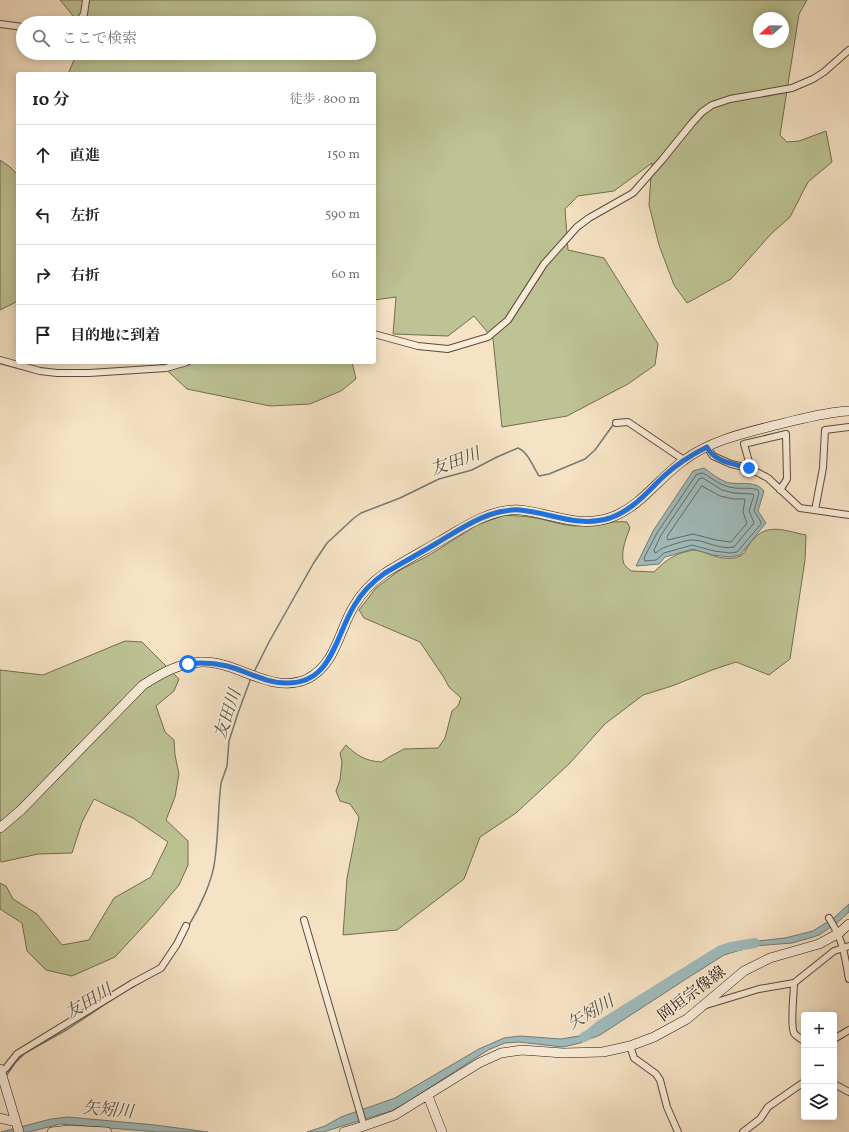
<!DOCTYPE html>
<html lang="ja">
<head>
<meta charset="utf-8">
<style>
  :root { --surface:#fff; --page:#f2f2f2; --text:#222; --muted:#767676; --line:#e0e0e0 }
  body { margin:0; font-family:Vollkorn,"Noto Serif JP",serif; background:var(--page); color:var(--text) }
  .controls { position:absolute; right:12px; bottom:12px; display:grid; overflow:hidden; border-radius:4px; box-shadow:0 2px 10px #0003 }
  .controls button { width:36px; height:36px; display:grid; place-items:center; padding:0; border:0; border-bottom:1px solid var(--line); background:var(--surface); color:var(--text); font:20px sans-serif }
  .compass { position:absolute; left:753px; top:12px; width:36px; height:36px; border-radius:50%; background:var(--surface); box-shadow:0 2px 10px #0003; rotate:250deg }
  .stop { position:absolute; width:12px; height:12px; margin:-9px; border:3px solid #1a73e8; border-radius:50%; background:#fff }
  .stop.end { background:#1a73e8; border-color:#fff; box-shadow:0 1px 4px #0008 }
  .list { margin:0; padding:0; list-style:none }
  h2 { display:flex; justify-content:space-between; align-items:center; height:52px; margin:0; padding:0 16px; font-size:17px }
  h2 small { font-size:13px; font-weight:400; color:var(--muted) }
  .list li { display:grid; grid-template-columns:26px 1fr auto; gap:12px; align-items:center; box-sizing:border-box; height:60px; padding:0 16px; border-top:1px solid var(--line) }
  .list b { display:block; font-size:15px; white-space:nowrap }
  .list em { font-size:13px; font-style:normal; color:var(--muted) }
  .icon { flex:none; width:22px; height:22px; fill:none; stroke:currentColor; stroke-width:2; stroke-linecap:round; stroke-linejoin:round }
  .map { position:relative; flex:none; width:849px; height:1132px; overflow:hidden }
  .search { position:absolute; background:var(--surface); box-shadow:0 2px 10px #0003; left:16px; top:16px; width:360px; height:44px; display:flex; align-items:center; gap:10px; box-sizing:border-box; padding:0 14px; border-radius:22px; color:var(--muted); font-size:15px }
  .panel { position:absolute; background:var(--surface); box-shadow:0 2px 10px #0003; left:16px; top:72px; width:360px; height:292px; border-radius:4px }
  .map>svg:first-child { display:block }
  .green { fill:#bdc394; stroke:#746c50; fill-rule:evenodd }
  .water { fill:#a0bcbd; stroke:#727a76 }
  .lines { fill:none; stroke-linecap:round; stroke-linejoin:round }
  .shore { stroke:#666964; stroke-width:1 }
  .stream { stroke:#727a76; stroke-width:1.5 }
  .river { stroke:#a0bcbd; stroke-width:10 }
  .street-casing { stroke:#5e493a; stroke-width:8 }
  .secondary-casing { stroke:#2c160c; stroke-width:10 }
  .street { stroke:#f9edd9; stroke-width:6 }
  .secondary { stroke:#f9edd9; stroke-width:9 }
  .route { stroke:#1a73e8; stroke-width:5 }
  .labels { text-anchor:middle; stroke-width:3; stroke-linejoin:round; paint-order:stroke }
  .street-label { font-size:16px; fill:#2c160c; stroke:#f9edd9 }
  .water-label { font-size:17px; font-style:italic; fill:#55504a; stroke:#f9edd9 }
</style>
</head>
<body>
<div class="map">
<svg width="849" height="1132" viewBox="0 0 849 1132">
  <rect width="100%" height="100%" fill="#f6e3c5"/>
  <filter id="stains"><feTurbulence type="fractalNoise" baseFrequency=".005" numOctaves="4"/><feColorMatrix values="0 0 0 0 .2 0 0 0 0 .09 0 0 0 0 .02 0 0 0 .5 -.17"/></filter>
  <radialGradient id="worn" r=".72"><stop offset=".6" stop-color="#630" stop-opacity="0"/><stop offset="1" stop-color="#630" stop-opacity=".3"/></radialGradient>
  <!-- green -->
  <path class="green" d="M60,0H807L799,14L780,135L787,142L799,141L826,131L832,162L808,182L790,217L771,234L731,279L687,303L674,285L659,245L649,205L652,163L614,191L578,196L565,209L568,250L604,258L658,344L655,365L628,384L567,416L502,427L493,339L474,316L448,336L393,334L396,297L374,300V74H68L77,53H369V23H79ZM759,18H783V42H759Z
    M0,160L10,167L18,175V301L0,310Z
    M158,362H352L356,379L341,391L310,404L270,406L187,389Z
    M505,515C515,516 526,516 536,518C551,521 563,526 578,526C595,527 610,520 627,522L630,528C626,538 620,553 624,564C625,566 629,569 631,571L654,572C663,563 671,556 684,552C687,552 691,550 693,550C702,550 713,557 723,558C728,558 733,559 738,557C744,555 745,551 748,546C765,521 781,530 806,535L805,560L790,659L769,675L736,662L712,670L672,686L643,695L605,724L569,764L516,813L480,837L464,879L397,930L343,935L347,878L359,817L350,804L340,801L336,791L340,780L342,762L340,753L346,745C357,756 366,761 381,762L391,756L404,749L438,748L445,738L452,711L458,706L461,698L449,687L443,676L420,642L364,618L359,610L376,588L400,570L426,557L477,525Z
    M125,641L142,642L179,679L174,691L156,706L165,732L174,740L175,755L179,774L175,797L166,820L188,841V865L179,885L152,917L115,957L72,976L46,970L27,951L22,923L0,909V883L6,886L13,899L37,914L62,945L89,940L114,898L151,877L168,842L133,818L94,799L82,822L72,853L38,854L2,862L0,861V670L43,675Z"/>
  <!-- water -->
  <path class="water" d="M704,468C711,473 718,479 726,482C739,486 754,479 764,491L758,511L766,523L740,555L730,557L713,555L693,549L665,557L659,564L636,566L653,531L693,471Z
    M849,904V912L838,922L819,935L810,938L792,943L754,946L724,955L686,979L600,1035L580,1043L563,1047L519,1042L505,1043L488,1050L406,1103L391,1111L323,1132H307L325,1126L341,1117L395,1098L479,1049L504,1038L520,1036L561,1039L579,1036L589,1032L632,1007L700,963L718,954L725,950L758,941L785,938L813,931L835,917Z
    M68,1117L155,1125L208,1132H158L60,1124L29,1132H1L51,1119Z"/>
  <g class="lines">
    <!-- shore -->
    <path class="shore" d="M703,473C713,479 722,487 735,488C743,489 750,487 758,490L759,493L754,511L761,522V524L737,552L730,553L714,551L692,545L664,553L656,560L645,561L644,558L657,533L696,475Z
      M703,478L722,490L734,493L753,494L754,495L749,511L754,523L734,547C719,550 707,541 694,540C687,539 669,546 663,548C659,550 658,552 655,553L654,550L661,535L699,479Z
      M702,486L720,496L734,499H745L743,512L747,523L731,542L716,540L693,534L668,540L667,537Z"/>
    <!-- stream -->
    <path class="stream" d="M254,672L269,642L313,564L327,543L354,518L361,513L400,498L439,479L472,470L497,457L518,448C528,452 533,467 539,476L549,474L585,459L595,450L613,425
      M189,925C200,907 213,880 215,859C218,837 218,815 220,793L221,783L227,766L229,741L238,713L251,678
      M131,988L155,974
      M6,1076L15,1063L25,1053L68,1029L116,997"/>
    <!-- river -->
    <path class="river" d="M584,1037L588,1035L599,1026L721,950L731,947L755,943"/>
    <defs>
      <path id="street" d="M78,23L84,14L86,0
        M0,24L23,27
        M374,334L418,346L448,349L488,337L508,320L544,264L577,227L589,218L633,193L662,160L692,123L702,112L712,105L730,99L792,88L813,79L824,72L849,50
        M0,360L40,371L57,373H89L166,368L187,362
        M616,423L628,422L684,460
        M707,447L713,456L731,464L749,468L768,478L800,508L849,515
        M751,469L744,444L786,434L787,479L780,490
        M815,510L823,468L825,430L849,427
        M829,918C844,942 844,953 849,979
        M304,920L364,1126
        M703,1006L759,989L794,983
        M834,1039L849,1030
        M804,1041C801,1039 796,1036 794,1033C790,1025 794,993 794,983L834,951L849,946
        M630,1046L634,1058L656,1074L660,1080L667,1107L678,1132
        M1,1072L6,1068L17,1054L133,983L161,968L177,944L186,926
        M834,1084L849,1092
        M743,1132L760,1119L768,1107L804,1082"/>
      <path id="secondary" d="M0,828L21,810L143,685C162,673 179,663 202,662C238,661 271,695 307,679C336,665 339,630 354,606C362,592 372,582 385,573C403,562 421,552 440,541C464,527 491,508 520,510C551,513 581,529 612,517C641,506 658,479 683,461C712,439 749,432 784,423C805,418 827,412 849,411
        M0,1069L19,1132
        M428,1096L442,1132
        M0,1118L16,1122
        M52,1132L69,1130L107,1132
        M344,1132L364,1126L395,1115L479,1063L501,1053L522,1050L563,1053L603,1052L630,1046L654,1037L687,1019L744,971L770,958L819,944L839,933L849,924"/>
    </defs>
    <!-- street casing -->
    <use href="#street" class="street-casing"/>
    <!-- secondary casing -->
    <use href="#secondary" class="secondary-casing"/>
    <!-- street -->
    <use href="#street" class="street"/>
    <!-- secondary -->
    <use href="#secondary" class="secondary"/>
  </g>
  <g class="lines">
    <!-- route -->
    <path class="route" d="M188,664C201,662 214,663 227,666C247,671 265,683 286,683C332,684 335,637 354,606C362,592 372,582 385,573C402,563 420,553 437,543C462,528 490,508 520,510C552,513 578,528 610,518C633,510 647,492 664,476C677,464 691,455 707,447C714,462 734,464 749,468"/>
  </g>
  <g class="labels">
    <!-- street labels -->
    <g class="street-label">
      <text transform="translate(691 993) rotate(-37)" y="6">岡垣宗像線</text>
    </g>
    <!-- water labels -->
    <g class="water-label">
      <text transform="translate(455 461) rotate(-20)" y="6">友田川</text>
      <text transform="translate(227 714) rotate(-72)" y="6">友田川</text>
      <text transform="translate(88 1001) rotate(-31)" y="6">友田川</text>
      <text transform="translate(590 1012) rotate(-30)" y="6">矢矧川</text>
      <text transform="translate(108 1109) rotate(5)" y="6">矢矧川</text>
    </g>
  </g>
  <rect width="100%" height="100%" filter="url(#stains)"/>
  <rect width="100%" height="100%" fill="url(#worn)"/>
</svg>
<div class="controls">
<button>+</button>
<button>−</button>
<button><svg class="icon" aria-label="layers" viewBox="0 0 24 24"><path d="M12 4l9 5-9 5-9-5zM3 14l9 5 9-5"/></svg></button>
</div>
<svg class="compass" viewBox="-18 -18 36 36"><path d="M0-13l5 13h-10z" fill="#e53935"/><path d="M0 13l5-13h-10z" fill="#767676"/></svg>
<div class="stop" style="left:188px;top:664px"></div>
<div class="stop end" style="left:749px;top:468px"></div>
<div class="search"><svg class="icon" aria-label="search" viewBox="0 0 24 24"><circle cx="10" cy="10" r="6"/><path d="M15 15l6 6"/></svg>ここで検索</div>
<section class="panel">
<h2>10 分<small>徒歩 · 800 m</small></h2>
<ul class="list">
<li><svg class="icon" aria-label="ahead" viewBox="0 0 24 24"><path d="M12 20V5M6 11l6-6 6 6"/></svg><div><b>直進</b></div><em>150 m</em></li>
<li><svg class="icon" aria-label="left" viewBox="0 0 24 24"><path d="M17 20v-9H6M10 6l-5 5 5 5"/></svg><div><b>左折</b></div><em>590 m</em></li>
<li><svg class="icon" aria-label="right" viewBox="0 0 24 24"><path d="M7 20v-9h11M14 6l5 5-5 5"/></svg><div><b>右折</b></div><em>60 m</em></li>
<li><svg class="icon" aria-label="arrive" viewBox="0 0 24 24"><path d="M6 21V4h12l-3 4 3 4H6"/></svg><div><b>目的地に到着</b></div></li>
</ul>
</section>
</div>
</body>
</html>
